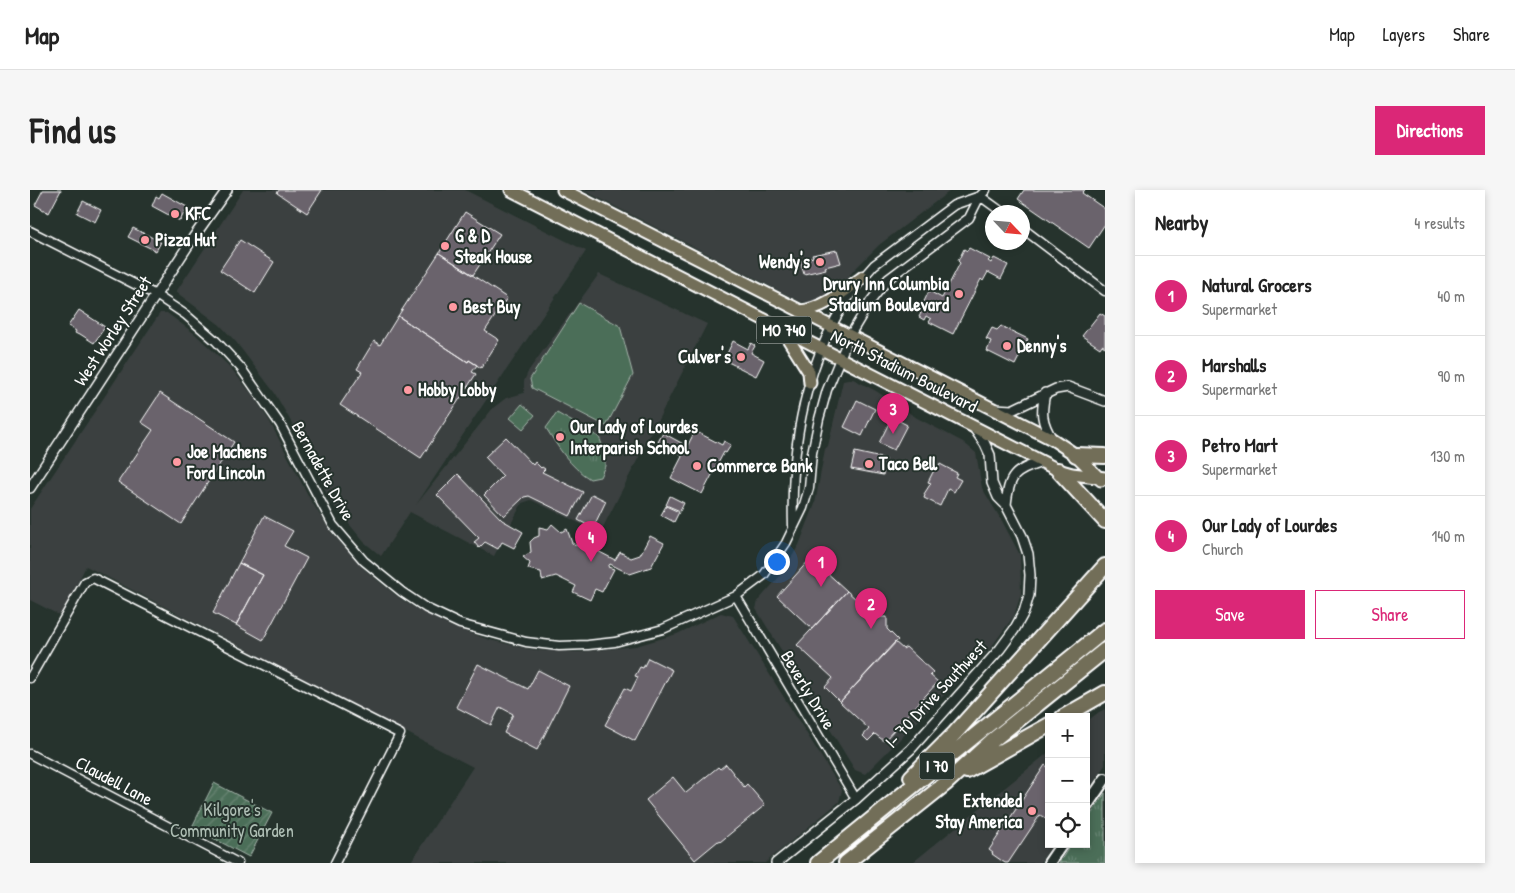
<!DOCTYPE html>
<html lang="en">
<head>
<meta charset="utf-8">
<style>
  :root { --surface:#fff; --page:#f6f6f6; --text:#222; --muted:#767676; --line:#e0e0e0; --accent:#db2777 }
  body { margin:0; font-family:"Patrick Hand",sans-serif; background:var(--page); color:var(--text) }
  .controls { position:absolute; right:15px; bottom:15px; display:grid; overflow:hidden; border-radius:0px; box-shadow:0 2px 8px #0003 }
  .controls button { width:45px; height:45px; display:grid; place-items:center; padding:0; border:0; border-bottom:1px solid var(--line); background:var(--surface); color:var(--text); font:25px sans-serif }
  .compass { position:absolute; left:955px; top:15px; width:45px; height:45px; border-radius:50%; background:var(--surface); box-shadow:0 2px 8px #0003; rotate:116deg }
  .you { position:absolute; left:746px; top:371px; width:18px; height:18px; margin:-12px; border:4px solid #fff; border-radius:50%; background:#1a73e8; box-shadow:0 0 0 8px #1a73e833 }
  .badge { display:grid; place-items:center; width:32px; height:32px; border-radius:50%; background:var(--accent); color:#fff; font-size:16px; font-weight:700 }
  .pin { position:absolute; translate:-50% -41px; filter:drop-shadow(0 1px 2px #0008) }
  .pin::after { content:''; position:absolute; top:26px; width:18px; height:15px; background:inherit; clip-path:polygon(0 0,100% 0,50% 100%) }
  .list { margin:0; padding:0; list-style:none }
  h2 { display:flex; justify-content:space-between; align-items:center; height:65px; margin:0; padding:0 20px; font-size:21px }
  h2 small { font-size:16px; font-weight:400; color:var(--muted) }
  .list li { display:grid; grid-template-columns:32px 1fr auto; gap:15px; align-items:center; box-sizing:border-box; height:80px; padding:0 20px; border-top:1px solid var(--line) }
  .list b { display:block; font-size:19px; white-space:nowrap }
  .list p { margin:0; font-size:16px; white-space:nowrap; color:var(--muted) }
  .list em { font-size:16px; font-style:normal; color:var(--muted) }
  .actions { display:flex; gap:10px; padding:15px 20px }
  .actions a { flex:1; padding:11px 0; border:1px solid var(--accent); border-radius:0px; text-align:center; font-size:18px; color:var(--accent) }
  .actions .main { background:var(--accent); color:#fff }
  .icon { flex:none; width:28px; height:28px; fill:none; stroke:currentColor; stroke-width:2; stroke-linecap:round; stroke-linejoin:round }
  .map { position:relative; flex:none; width:1075px; height:673px; overflow:hidden; border-radius:0px }
  header { display:flex; align-items:center; gap:30px; box-sizing:border-box; height:70px; padding:0 25px; background:var(--surface); border-bottom:1px solid var(--line) }
  header strong { font-size:24px }
  nav { display:flex; gap:28px; margin-inline-start:auto; font-size:18px }
  .intro { display:flex; align-items:center; justify-content:space-between; box-sizing:border-box; height:120px; padding:0 30px }
  h1 { margin:0; font-size:35px }
  .button { padding:12px 22px; border-radius:0px; background:var(--accent); color:#fff; font-size:18px; font-weight:700 }
  main { display:flex; gap:30px; padding:0 30px }
  aside { flex:1; background:var(--surface); border-radius:0px; box-shadow:0 2px 8px #0003 }
  .map>svg:first-child { display:block }
  .built { fill:#3b4140 }
  .grass { fill:#4c6e59; stroke:#a6b6ac }
  .park { fill:url(#park-tufts); stroke:#a6b6ac }
  .garden { fill:url(#garden-furrows); stroke:#a6b6ac }
  .building { fill:#6b636c; stroke:#fff }
  .lines { fill:none; stroke-linecap:round; stroke-linejoin:round }
  .minor-casing { stroke:#fff; stroke-width:11 }
  .tertiary-casing { stroke:#fff; stroke-width:12 }
  .secondary-casing { stroke:#fff; stroke-width:14 }
  .primary-casing { stroke:#fff; stroke-width:15 }
  .motorway-casing { stroke:#fff; stroke-width:18 }
  .minor { stroke:#26332d; stroke-width:8 }
  .tertiary { stroke:#26332d; stroke-width:9 }
  .secondary { stroke:#26332d; stroke-width:10 }
  .primary { stroke:#726e59; stroke-width:11 }
  .motorway { stroke:#726e59; stroke-width:14 }
  .poi-dot { fill:#ff9aa2; stroke:#26332d; stroke-width:2 }
  .labels { text-anchor:middle; stroke-width:4; stroke-linejoin:round; paint-order:stroke }
  .shield { fill:#26332d; stroke:#bec2c0; stroke-width:1 }
  .shield-label { font-size:16px; font-weight:bold; fill:#fff }
  .poi-label { font-size:18px; font-weight:bold; fill:#fff; stroke:#26332d; text-anchor:start }
  .street-label { font-size:18px; fill:#fff; stroke:#26332d }
  .park-label { font-size:18px; fill:#aebeb4; stroke:#26332d }
</style>
</head>
<body>
<header>
<strong>Map</strong>
<nav><a>Map</a><a>Layers</a><a>Share</a></nav>
</header>
<div class="intro"><h1>Find us</h1><a class="button">Directions</a></div>
<main>
<div class="map">
<svg width="1075" height="673" viewBox="0 0 1075 673">
  <defs>
    <pattern id="park-tufts" width="24" height="20" patternUnits="userSpaceOnUse" patternTransform="scale(1.25)"><rect width="24" height="20" fill="#4c6e59"/><path d="M3 7l-1-3M5 7V3M7 7l1-3M15 17l-1-3M17 17v-4M19 17l1-3" fill="none" stroke="#678472"/></pattern>
    <pattern id="garden-furrows" width="10" height="10" patternUnits="userSpaceOnUse" patternTransform="scale(1.25)"><rect width="10" height="10" fill="#4c6e59"/><path d="M-1 1l2-2M0 10L10 0M9 11l2-2" fill="none" stroke="#678472"/></pattern>
  </defs>
  <rect width="100%" height="100%" fill="#26332d"/>
  <filter id="ink" filterUnits="userSpaceOnUse"><feTurbulence type="fractalNoise" baseFrequency=".02" numOctaves="2"/><feDisplacementMap in="SourceGraphic" scale="10" xChannelSelector="R" yChannelSelector="G"/><feConvolveMatrix kernelMatrix="1 2 1 2 8 2 1 2 1" color-interpolation-filters="sRGB"/></filter>
  <g filter="url(#ink)">
    <!-- built -->
    <path class="built" d="M213,0H435L556,61L386,315L463,218L476,208L494,203V191L499,180L569,84L677,134L570,343L501,310L492,313L464,366L380,322L351,366L334,352L300,311L276,258L244,202L206,152L190,135L146,102Z
      M553,0H921L849,55L823,81L810,98L781,112H771Z
      M130,123H137L165,144L200,177L224,207L240,232L280,309L301,342L334,379L368,407L390,421L420,436L460,450L505,460L548,462L606,456L647,444L691,423L703,426L812,600L809,612L735,673H380L443,577L56,376L31,426L0,410V319Z
      M823,189L846,201L887,228L933,252L946,263L952,298L972,331L990,365L991,404L984,426L959,460L835,584L825,580L726,419L728,411L750,386L769,355L785,314L795,259L798,256L813,191Z
      M1075,519V575L1056,603V532L1069,522Z
      M1019,562V654H1022L1010,673H882Z"/>
    <!-- grass -->
    <path class="grass" d="M549,113L590,136L603,185L576,236L502,198L500,189Z
      M492,214L505,225L493,239L480,228Z"/>
    <!-- park -->
    <path class="park" d="M527,223L569,247L575,262V276L570,287L560,289C540,277 528,257 516,238Z
      M1075,603V673H1029L1041,654H1056V632Z"/>
    <!-- garden -->
    <path class="garden" d="M184,593L242,623L219,667L162,637Z"/>
    <!-- building -->
    <path class="building" d="M13,0H31L19,23L5,15Z
      M249,0H292L277,23L247,3Z
      M994,0H1055L1052,3L1075,19V34L1059,58L988,9Z
      M132,3L157,17L150,31L122,16L126,6L129,8Z
      M53,11L71,20L65,32L47,23Z
      M435,22L470,44L443,85L409,63Z
      M103,38L131,52L126,61L98,47Z
      M210,50L244,72L225,103L190,80Z
      M939,58L960,69L958,71L961,73L964,68L978,75L971,89L958,82L953,91L951,89L923,144L899,132L901,129L896,126L894,130L889,127L891,123L889,122L899,101L912,108L930,73L928,71L934,59L937,61Z
      M807,60L811,73L795,77L796,79L774,84L770,71L783,67L782,65Z
      M409,63L477,108L455,141L469,150L451,178L439,170L438,172L368,126Z
      M49,120L75,137L64,153L50,144L49,145L45,143L46,141L38,136Z
      M1070,123L1075,126V157L1072,155L1070,158L1052,146Z
      M368,126L438,172L439,170L447,175L442,182L446,184L391,268L310,215L332,182L327,179L344,151L350,155Z
      M971,136L998,149L985,175L957,161L961,151L956,149L962,138L967,140Z
      M703,151L718,159L721,153L725,156L721,163L734,170L726,186L694,170Z
      M130,203L204,252L151,334L88,292L123,240L111,232Z
      M827,210L845,219L832,246L814,237Z
      M862,227L877,235L864,260L849,253Z
      M665,241L692,255L694,251L701,255L696,263L694,262L672,304L641,288Z
      M633,243L657,256L653,265L628,252Z
      M476,247L503,275L505,272L511,278L512,277L515,279L512,282L553,302L540,326L499,306L494,307L474,326L454,305L473,286L455,267Z
      M825,262L856,269L853,285L821,279Z
      M910,274L927,283L925,287L931,290L924,302L918,299L910,316L894,308L895,305L894,304L901,293L898,292L906,276L909,277Z
      M428,284L472,330L493,342L484,358L472,352L468,359L455,352L449,358L444,352L449,348L407,305Z
      M562,304L576,311L563,338L548,330Z
      M640,306L654,313L650,321L636,315Z
      M636,316L649,322L644,332L631,325Z
      M234,326L263,341L254,356L277,368L233,450L206,435L233,385L209,373Z
      M522,334L531,342L537,339L542,353L561,363L564,359L585,370L590,362L601,368L610,365L620,346L634,353L621,377L600,384L580,374L578,377L584,379L572,402L565,399L560,410L543,402L546,396L526,386L512,390L511,382L498,379L500,373L493,367L501,362L500,352L504,348L509,346V337L518,339Z
      M781,368L817,401L782,439L747,406Z
      M209,373L233,385L206,435L183,423Z
      M817,401L846,427H857V439L868,450L810,512L795,497L803,488L767,455Z
      M865,452L873,459L876,457L903,482L900,485L908,492L854,551L845,544L838,551L833,546L839,539L810,512Z
      M618,468L642,480L605,551L575,535L595,498L601,501L608,487L605,486L610,477L613,478Z
      M448,474L498,499L508,480L539,496L507,560L474,543L483,524L470,517L461,535L426,517Z
      M696,574L714,597L717,594L735,615L690,652L688,651L665,670L616,610L643,587L656,603L688,577L690,579Z
      M1015,575L1019,578V612L1017,615L1019,616V628L1018,630L1010,625L978,673H975L962,664L963,663L959,660Z"/>
    <g class="lines">
      <defs>
        <path id="minor" d="M950,6L972,22
          M992,38L1075,101
          M0,41L126,105L156,125L186,151L211,178L250,234L303,335L334,371L372,402L396,418L430,434L496,452L529,456L558,455L585,452L633,439L706,406L734,385L756,353L773,318L779,298L782,263L789,229L797,200L819,147L840,112L858,89L939,28L950,6L956,0
          M763,336C760,246 780,143 844,75L924,15L950,6
          M706,406L826,609
          M0,488L55,392L63,388L370,544L305,673
          M0,564L208,673"/>
        <path id="tertiary" d="M1015,203C1011,223 1011,231 1022,249
          M965,219L982,220L1026,199L1038,197L1075,211
          M0,298L163,48L197,0
          M976,315C979,285 984,281 1012,272
          M746,673L826,609L881,559L970,459L984,440L994,422L999,405L1000,385L998,364L992,346L976,315L968,307L962,293L960,265L955,254L944,238"/>
        <path id="secondary" d="M1056,617L1075,589
          M1019,673L1032,654"/>
        <path id="primary" d="M481,0L1028,280L1042,284L1075,288
          M533,0L1022,249L1046,265L1071,290
          M770,121C794,119 814,101 833,87
          M752,139L779,182L780,193"/>
        <path id="motorway" d="M1046,265L1075,266
          M1028,280L1075,331
          M1033,527L1075,503
          M937,581L1019,535
          M881,587L925,543L1075,376
          M788,673L1075,440
          M816,673L915,594L963,550L1075,460"/>
      </defs>
      <!-- minor casing -->
      <use href="#minor" class="minor-casing"/>
      <!-- tertiary casing -->
      <use href="#tertiary" class="tertiary-casing"/>
      <!-- secondary casing -->
      <use href="#secondary" class="secondary-casing"/>
      <!-- primary casing -->
      <use href="#primary" class="primary-casing"/>
      <!-- motorway casing -->
      <use href="#motorway" class="motorway-casing"/>
      <!-- minor -->
      <use href="#minor" class="minor"/>
      <!-- tertiary -->
      <use href="#tertiary" class="tertiary"/>
      <!-- secondary -->
      <use href="#secondary" class="secondary"/>
      <!-- primary -->
      <use href="#primary" class="primary"/>
      <!-- motorway -->
      <use href="#motorway" class="motorway"/>
    </g>
  </g>
  <!-- markers -->
  <g class="poi-dot">
    <circle cx="145" cy="24" r="5"/>
    <circle cx="115" cy="50" r="5"/>
    <circle cx="415" cy="56" r="5"/>
    <circle cx="790" cy="72" r="5"/>
    <circle cx="929" cy="104" r="5"/>
    <circle cx="423" cy="117" r="5"/>
    <circle cx="977" cy="156" r="5"/>
    <circle cx="711" cy="167" r="5"/>
    <circle cx="378" cy="200" r="5"/>
    <circle cx="530" cy="247" r="5"/>
    <circle cx="147" cy="272" r="5"/>
    <circle cx="839" cy="274" r="5"/>
    <circle cx="667" cy="276" r="5"/>
    <circle cx="1002" cy="621" r="5"/>
  </g>
  <g class="labels">
    <!-- shield labels -->
    <g class="shield">
      <rect x="726.5" y="126.5" width="55" height="27" rx="4"/>
      <rect x="889.5" y="562.5" width="35" height="27" rx="4"/>
    </g>
    <g class="shield-label">
      <text x="754" y="146">MO 740</text>
      <text x="907" y="582">I 70</text>
    </g>
    <!-- poi labels -->
    <g class="poi-label">
      <text x="155" y="30">KFC</text>
      <text x="425" y="52">G &amp; D<tspan x="425" dy="21">Steak House</tspan></text>
      <text x="125" y="56">Pizza Hut</text>
      <text x="780" y="78" text-anchor="end">Wendy's</text>
      <text x="919" y="100" text-anchor="end">Drury Inn Columbia<tspan x="919" dy="21">Stadium Boulevard</tspan></text>
      <text x="433" y="123">Best Buy</text>
      <text x="987" y="162">Denny's</text>
      <text x="701" y="173" text-anchor="end">Culver's</text>
      <text x="388" y="206">Hobby Lobby</text>
      <text x="540" y="243">Our Lady of Lourdes<tspan x="540" dy="21">Interparish School</tspan></text>
      <text x="157" y="268">Joe Machens<tspan x="157" dy="21">Ford Lincoln</tspan></text>
      <text x="849" y="280">Taco Bell</text>
      <text x="677" y="282">Commerce Bank</text>
      <text x="992" y="617" text-anchor="end">Extended<tspan x="992" dy="21">Stay America</tspan></text>
    </g>
    <!-- street labels -->
    <g class="street-label">
      <text transform="translate(83 141) rotate(-57)" y="6">West Worley Street</text>
      <text transform="translate(874 181) rotate(27)" y="6">North Stadium Boulevard</text>
      <text transform="translate(293 281) rotate(61)" y="6">Bernadette Drive</text>
      <text transform="translate(778 500) rotate(59)" y="6">Beverly Drive</text>
      <text transform="translate(906 504) rotate(-47)" y="6">I- 70 Drive Southwest</text>
      <text transform="translate(84 591) rotate(28)" y="6">Claudell Lane</text>
    </g>
    <!-- park labels -->
    <g class="park-label">
      <text x="202" y="626">Kilgore's<tspan x="202" dy="21">Community Garden</tspan></text>
    </g>
  </g>
</svg>
<div class="controls">
<button>+</button>
<button>−</button>
<button><svg class="icon" aria-label="locate" viewBox="0 0 24 24"><circle cx="12" cy="12" r="6"/><path d="M12 2v4M12 18v4M2 12h4M18 12h4"/></svg></button>
</div>
<svg class="compass" viewBox="-18 -18 36 36"><path d="M0-13l5 13h-10z" fill="#e53935"/><path d="M0 13l5-13h-10z" fill="#767676"/></svg>
<div class="you"></div>
<div class="pin badge" style="left:791px;top:397px">1</div>
<div class="pin badge" style="left:841px;top:439px">2</div>
<div class="pin badge" style="left:863px;top:244px">3</div>
<div class="pin badge" style="left:561px;top:372px">4</div>
</div>
<aside>
<h2>Nearby<small>4 results</small></h2>
<ul class="list">
<li><span class="badge">1</span><div><b>Natural Grocers</b><p>Supermarket</p></div><em>40 m</em></li>
<li><span class="badge">2</span><div><b>Marshalls</b><p>Supermarket</p></div><em>90 m</em></li>
<li><span class="badge">3</span><div><b>Petro Mart</b><p>Supermarket</p></div><em>130 m</em></li>
<li><span class="badge">4</span><div><b>Our Lady of Lourdes</b><p>Church</p></div><em>140 m</em></li>
</ul>
<div class="actions"><a class="main">Save</a><a>Share</a></div>
</aside>
</main>
</body>
</html>
